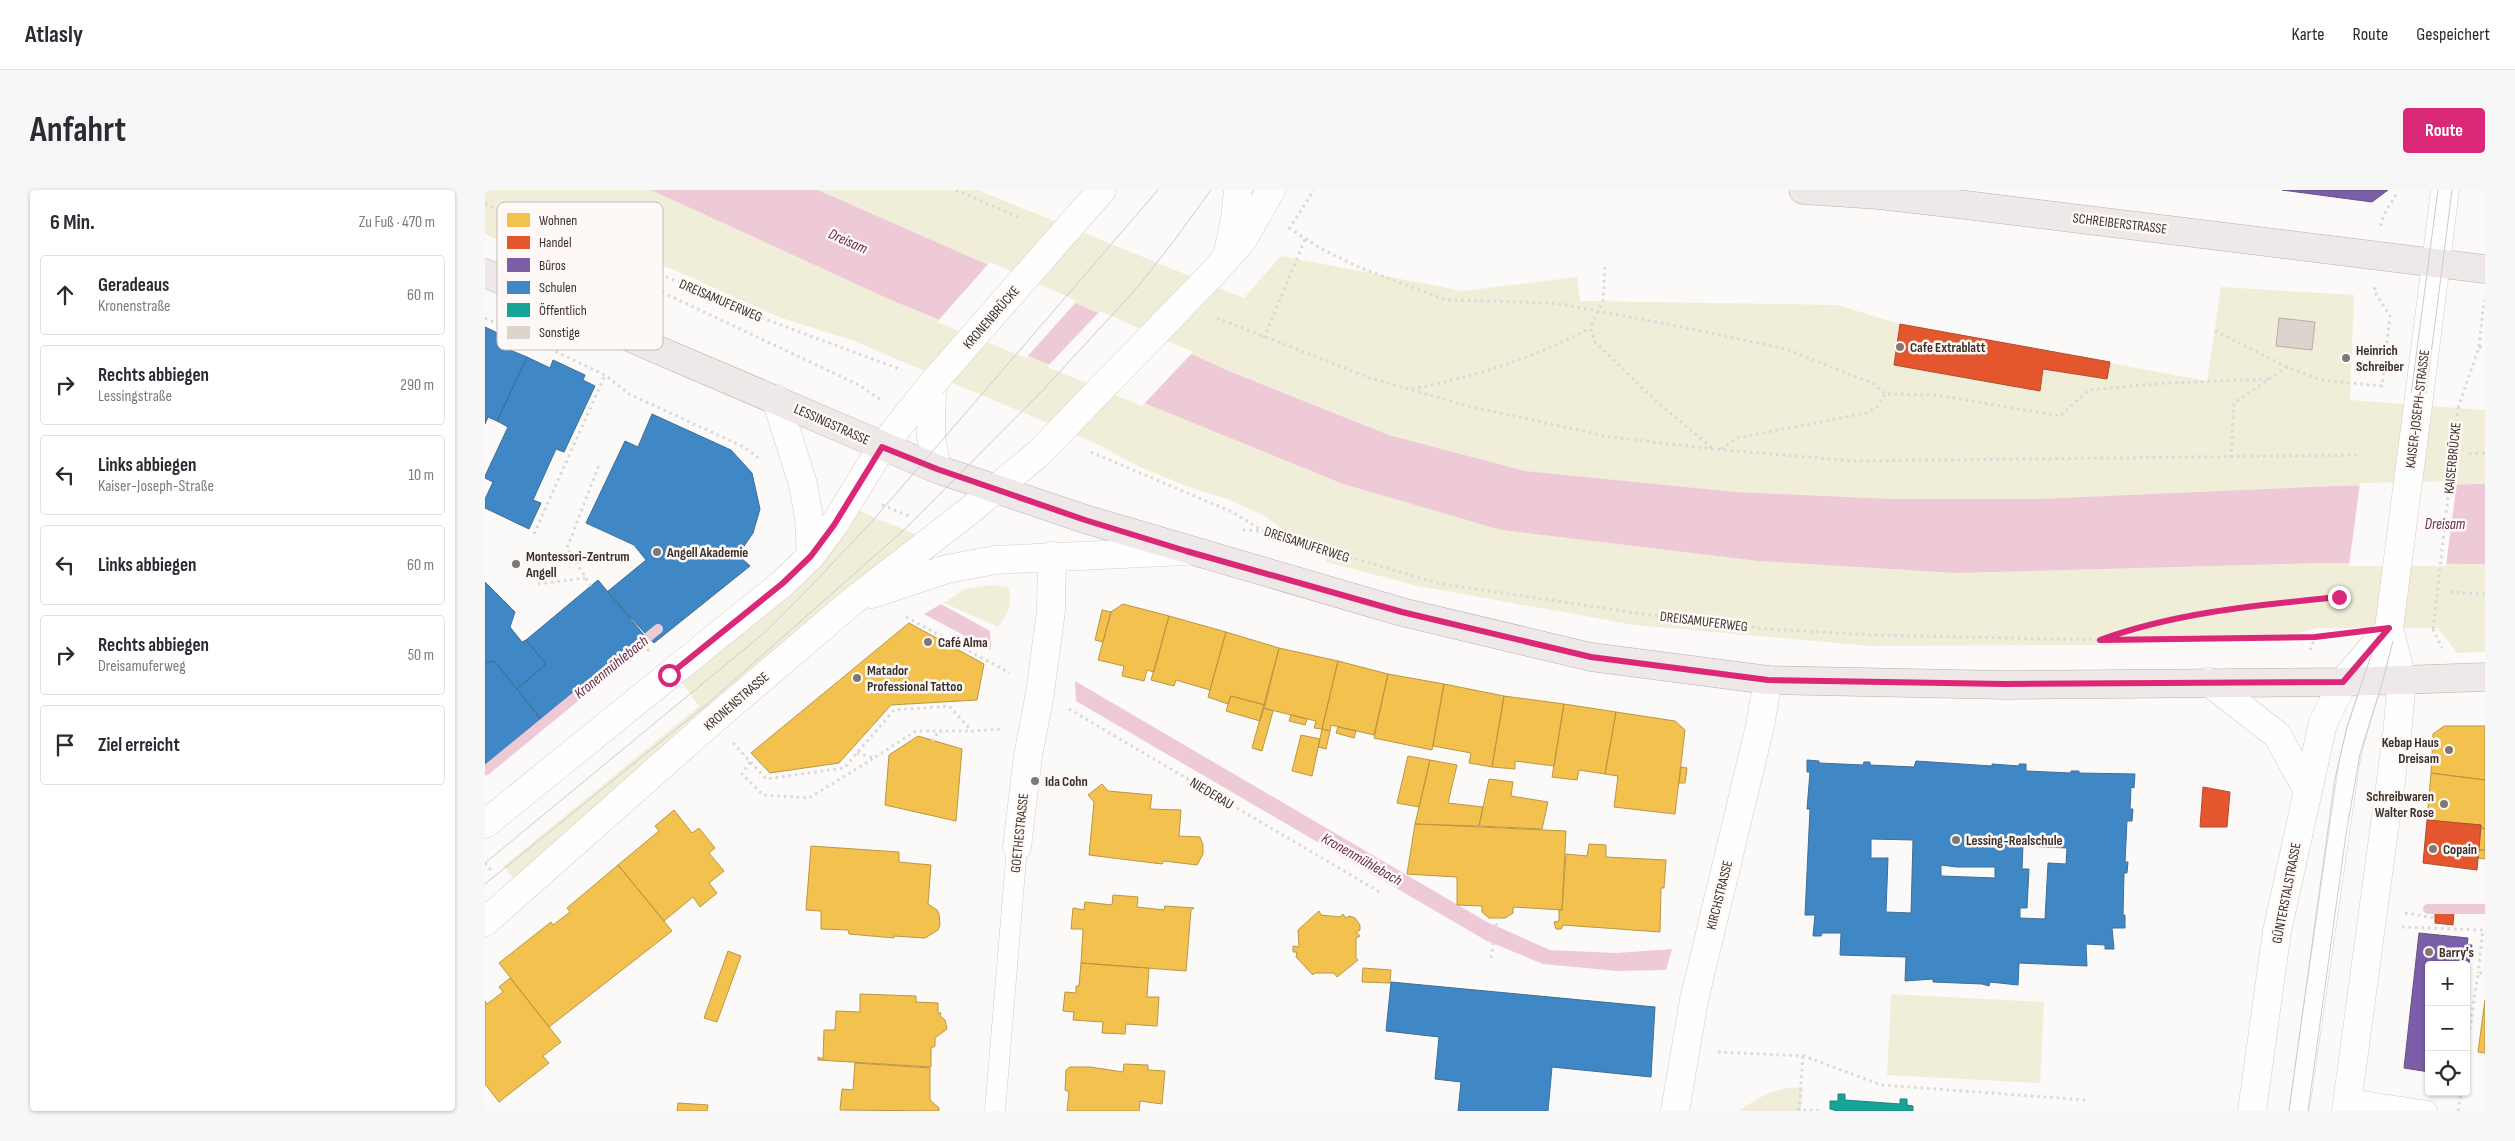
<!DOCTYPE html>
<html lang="de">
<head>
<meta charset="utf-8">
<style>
  :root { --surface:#fff; --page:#f7f7f7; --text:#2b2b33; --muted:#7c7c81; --line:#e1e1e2; --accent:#db2777 }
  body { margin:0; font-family:"Sofia Sans Condensed",sans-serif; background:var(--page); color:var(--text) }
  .controls { position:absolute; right:15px; bottom:15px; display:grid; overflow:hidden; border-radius:5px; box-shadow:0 1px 4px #0004 }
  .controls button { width:45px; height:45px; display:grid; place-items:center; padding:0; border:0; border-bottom:1px solid var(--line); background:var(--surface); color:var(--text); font:25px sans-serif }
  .stop { position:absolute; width:15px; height:15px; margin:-11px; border:4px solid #db2777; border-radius:50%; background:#fff }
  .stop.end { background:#db2777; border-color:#fff; box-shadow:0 1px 5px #0008 }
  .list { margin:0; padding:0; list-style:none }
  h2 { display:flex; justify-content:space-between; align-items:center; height:65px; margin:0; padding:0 20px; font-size:21px }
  h2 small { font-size:16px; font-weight:400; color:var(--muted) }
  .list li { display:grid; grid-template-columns:32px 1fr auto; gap:15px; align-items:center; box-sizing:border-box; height:80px; margin:0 10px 10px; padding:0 10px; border:1px solid var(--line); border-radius:5px }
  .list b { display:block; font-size:19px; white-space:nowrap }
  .list p { margin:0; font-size:16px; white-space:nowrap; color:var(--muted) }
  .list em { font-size:16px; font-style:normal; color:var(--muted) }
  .icon { flex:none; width:28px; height:28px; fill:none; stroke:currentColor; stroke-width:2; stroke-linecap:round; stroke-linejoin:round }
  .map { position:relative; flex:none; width:2000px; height:921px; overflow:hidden; border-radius:5px }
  header { display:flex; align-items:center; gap:30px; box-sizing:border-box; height:70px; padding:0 25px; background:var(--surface); border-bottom:1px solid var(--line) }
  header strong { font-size:24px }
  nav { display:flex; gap:28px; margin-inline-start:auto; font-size:18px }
  .intro { display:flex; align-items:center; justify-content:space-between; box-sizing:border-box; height:120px; padding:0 30px }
  h1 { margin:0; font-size:35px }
  .button { padding:12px 22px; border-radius:5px; background:var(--accent); color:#fff; font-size:18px; font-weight:700 }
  main { display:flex; gap:30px; padding:0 30px }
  aside { flex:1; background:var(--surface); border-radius:5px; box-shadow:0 1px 4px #0004 }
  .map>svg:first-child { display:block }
  .green { fill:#f0edd9 }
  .water { fill:#eecad7 }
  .pier { fill:#fcfaf8 }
  .homes { fill:#f2c14e; stroke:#bb9644 }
  .shops { fill:#e4572e; stroke:#b24c2e }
  .offices { fill:#7b5ea7; stroke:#685182 }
  .schools { fill:#3f88c5; stroke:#3e6e97; fill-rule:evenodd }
  .public { fill:#17a398; stroke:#228178 }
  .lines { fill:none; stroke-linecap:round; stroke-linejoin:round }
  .stream { stroke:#eecad7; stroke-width:10 }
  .building { fill:#dcd5cd; stroke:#b3afaa }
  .lane-casing { stroke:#d2ccc9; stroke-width:21 }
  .street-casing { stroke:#d2ccc9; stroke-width:29 }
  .secondary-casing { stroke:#d2ccc9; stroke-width:29 }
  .primary-casing { stroke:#bdaead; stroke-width:29 }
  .path { stroke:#dad9d8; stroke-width:3; stroke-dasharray:2.5 4; stroke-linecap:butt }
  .lane { stroke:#fffefe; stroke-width:20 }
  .street { stroke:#fffefe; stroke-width:28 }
  .secondary { stroke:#fffefe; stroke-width:28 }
  .primary { stroke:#efe8e8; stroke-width:28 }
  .tram { stroke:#cccbcb; stroke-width:1 }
  .secondary-bridge-casing { stroke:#d2ccc9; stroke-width:29; stroke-linecap:butt }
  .path-bridge { stroke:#dad9d8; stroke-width:3; stroke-dasharray:2.5 4; stroke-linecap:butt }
  .secondary-bridge { stroke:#fffefe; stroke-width:28 }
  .route { stroke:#db2777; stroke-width:6 }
  .poi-dot { fill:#7f7874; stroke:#fef9f6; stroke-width:2 }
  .labels { text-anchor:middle; stroke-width:5; stroke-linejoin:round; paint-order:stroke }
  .street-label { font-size:14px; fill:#3c322d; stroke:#fef9f6 }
  .poi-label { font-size:14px; font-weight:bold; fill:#3c322d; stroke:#fef9f6; text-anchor:start }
  .water-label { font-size:15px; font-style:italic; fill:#672a47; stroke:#fef9f6 }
  .key { fill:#fef9f6; stroke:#c4bdba; stroke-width:1 }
  .key-label { font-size:14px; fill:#3c322d }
</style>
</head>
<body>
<header>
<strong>Atlasly</strong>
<nav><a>Karte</a><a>Route</a><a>Gespeichert</a></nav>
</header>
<div class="intro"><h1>Anfahrt</h1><a class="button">Route</a></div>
<main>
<aside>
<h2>6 Min.<small>Zu Fuß · 470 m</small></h2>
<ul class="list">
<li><svg class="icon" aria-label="ahead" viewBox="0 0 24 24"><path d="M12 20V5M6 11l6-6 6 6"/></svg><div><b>Geradeaus</b><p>Kronenstraße</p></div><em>60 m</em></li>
<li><svg class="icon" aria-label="right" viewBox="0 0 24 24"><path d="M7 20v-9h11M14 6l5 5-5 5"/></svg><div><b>Rechts abbiegen</b><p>Lessingstraße</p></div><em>290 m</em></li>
<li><svg class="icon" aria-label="left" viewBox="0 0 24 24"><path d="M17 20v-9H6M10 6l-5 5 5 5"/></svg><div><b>Links abbiegen</b><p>Kaiser-Joseph-Straße</p></div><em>10 m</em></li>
<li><svg class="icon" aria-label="left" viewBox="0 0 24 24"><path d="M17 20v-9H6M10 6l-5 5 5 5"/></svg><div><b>Links abbiegen</b></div><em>60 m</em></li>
<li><svg class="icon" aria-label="right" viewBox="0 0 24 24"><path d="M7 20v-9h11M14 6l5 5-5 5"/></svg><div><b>Rechts abbiegen</b><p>Dreisamuferweg</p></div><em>50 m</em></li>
<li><svg class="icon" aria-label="arrive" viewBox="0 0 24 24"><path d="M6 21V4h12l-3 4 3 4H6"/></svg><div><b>Ziel erreicht</b></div></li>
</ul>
</aside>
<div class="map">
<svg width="2000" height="921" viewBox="0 0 2000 921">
  <rect width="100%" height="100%" fill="#fcfaf8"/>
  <!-- green -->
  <path class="green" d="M0,0H166L406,110L858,294L1016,340L1273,371L1471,383L1840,373L2000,374V462L1972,463L1953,438H1833L1805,445L1630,455L1386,456L1150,435L933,396L841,372L843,355L802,343L778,325L745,310L701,296L653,276L610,253L369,151L294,127L187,79L94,45L89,58L112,80L124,86L121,92L72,76L0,44Z
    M333,0H493L759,108L796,66L978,101L1092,87L1095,111L1352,115L1415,134L1722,191L1736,97L1869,105L1865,210L2000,220V294L1846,296L1551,309H1408L1251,302L1040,281L904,245L749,183Z
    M369,317L390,328L436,346L33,694L19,676L214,516L194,489Z
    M507,395L523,397C528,412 523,425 513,437L459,413L480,399Z
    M1406,804L1559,812L1555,893L1402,885Z
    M1318,897L1316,921H1254C1276,905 1291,898 1318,897Z"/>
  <!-- water -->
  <path class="water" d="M166,0H333L749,183L904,245L1040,281L1251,302L1408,309H1551L1846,296L2000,294V374L1840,373L1471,383L1273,371L1016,340L858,294L406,110Z
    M456,414L505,441L506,460L439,424Z
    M590,491L1002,732L1065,760L1131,763L1187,759L1181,780L1132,781L1058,774L1000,750L591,511Z"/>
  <!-- pier -->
  <path class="pier" d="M505,72L592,111L541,168L452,132Z
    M615,121L708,162L657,216L562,177Z
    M1972,291L1961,376H1864L1875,293Z"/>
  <!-- homes -->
  <path class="homes" d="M638,414L684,426L669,482L662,480L659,491L637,486L639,476L613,470L626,422Z
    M617,420L626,422L618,452L610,450Z
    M684,426L741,442L725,500L691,490L689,496L666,490Z
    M424,433L499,474L492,510L406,515L354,573L285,583L266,563Z
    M741,442L794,458L780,515L746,506L743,514L723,507Z
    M794,458L853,471L837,539L829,538L831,531L778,518Z
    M853,471L903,484L889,545L846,535L845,541L837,539Z
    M903,484L959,494L947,560L889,548Z
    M959,494L1019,506L1007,577L984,573L986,563L948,556Z
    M746,506L780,515L775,531L741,521Z
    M1019,506L1079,514L1069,576L1030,571V579L1007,577Z
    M1079,514L1131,522L1120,584L1094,580L1092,590L1067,587Z
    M778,518L788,521L777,561L767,558Z
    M1131,522L1190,531L1200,540L1190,624L1129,617L1133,586L1120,584Z
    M806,525L822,529L820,535L804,531Z
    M1959,536H2000V590L1946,583L1948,544Z
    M853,537L871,541L869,548L851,543Z
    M837,539L845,541L841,559L833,557Z
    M816,545L835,549L827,586L807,581Z
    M433,546L477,559L471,631L400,615L404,565Z
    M923,566L945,570L934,617L912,613Z
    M945,570L972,575L963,613L998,617L994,636L930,634Z
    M1196,577L1202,578L1200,593H1194Z
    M1946,583L2000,590V638H1996V635L1942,630Z
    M1004,589L1028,592L1026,606L1063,612L1057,639L994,636Z
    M617,594L623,601L667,605L665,619L696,620L694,646L715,647L718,655V664L712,675L679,671L677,674L604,665L609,612L603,605Z
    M189,620L207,643L214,638L230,658L224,663L239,681L224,693L232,703L215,717L208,707L179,731L133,675L174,641L170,636Z
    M930,634L1081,641L1077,720L1028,717V723L1020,728H1004L997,722V716L972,715V687L922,684Z
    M1996,638L2000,639V660H1994Z
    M1104,654L1121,655V667L1181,670L1179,698H1176L1175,742L1078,735L1076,739H1071L1069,732L1074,731V720H1077L1081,664L1102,666Z
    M326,656L414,662V672L446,675L443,714L452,720L454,724L455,735L453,740L440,748L409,746V748L364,744L363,740L336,739V721L321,720Z
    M1994,660H2000V669L1993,668Z
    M133,675L187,741L64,837L14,773L66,732L68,735L85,722L82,718Z
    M628,705L653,707L652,717L679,720L680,716L709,718L706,720L701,781L596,773L598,739H586L588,718L599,720L600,712L627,715Z
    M834,721L836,725L855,727L858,724L861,728L864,726L870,728L875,735V740L871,742L875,746L871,748V768L873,770L852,787L849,783H830L828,785L811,767L812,762H808V756L814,757L813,740Z
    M243,761L256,766L232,832L219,828Z
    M596,773L664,778L662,807H674L672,836L641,834L640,844L617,843L618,832L588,830L589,822L578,821L580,802L591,803V796H594Z
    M878,778L906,780L905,793L877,792Z
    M25,788L76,852L58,866L64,873L14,912L0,894V811L2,814L18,802L14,797Z
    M375,804L431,806V812L453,813V823H456L455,826L460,830L462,839L450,848V856L446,858V877L333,870V867L338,869L339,840H350L351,821L375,822Z
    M2000,810V863L1993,862Z
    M370,873L445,878V910L454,918V921L355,920L357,899L368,900Z
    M639,874L663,875V880L680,881L677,914L655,911L654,921H582L584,902L580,900L581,880L585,877H605L638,882Z
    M193,913L223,915L222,921H192Z"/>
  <!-- shops -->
  <path class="shops" d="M1415,134L1625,172L1622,189L1558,179L1555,201L1409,175Z
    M1718,597L1745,602L1742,637H1715Z
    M1942,630L1996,635L1992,680L1938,673Z
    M1950,721L1969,722L1968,735L1950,733Z"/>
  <!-- offices -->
  <path class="offices" d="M1797,0H1903L1887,12Z
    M1934,743L1983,748L1982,755H1987L1984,773L1944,775V882L1919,878Z"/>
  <!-- schools -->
  <path class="schools" d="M0,137L17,145L15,152L22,155L20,158L42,167L12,231L3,227L0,234Z
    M42,167L65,178L68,170L100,185L98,190L110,196L79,262L71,259L48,310L56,313L44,339L0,318V309L8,292L0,288V286L23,237L12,231Z
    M167,224L246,260L267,283L275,319L268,343L253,365L265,376L169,453L122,402L161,370L149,355L101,333L140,251L153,257Z
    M113,390L159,445L56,529L32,499L61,474L41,450Z
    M0,392L30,422L25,437L37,452L41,450L61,474L32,499L9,471L0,473Z
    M9,471L56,529L0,575V473Z
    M1322,570L1334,571V573L1378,575L1379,572H1385V575L1429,577L1431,571L1507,576V574L1534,576V574H1541V581L1586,583V581H1594V583L1650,584L1649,598L1646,597L1645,619H1648L1647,631H1642L1640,672H1643L1642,683H1639L1638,725H1640V738H1627L1629,759H1620V755L1601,754L1602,776L1534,773L1533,795L1505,792L1504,796L1497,794L1448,792V789L1420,791L1421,767L1355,765L1356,743H1337L1336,746H1328L1330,725H1320L1325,619H1322L1325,582H1322ZM1386,649L1428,650L1426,723L1401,722L1403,668H1386ZM1538,656L1582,658L1581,674L1563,673L1560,729L1535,728V718H1542L1544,679H1537ZM1456,675L1472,677H1510V688L1456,686Z
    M906,792L1170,817L1166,887L1067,877L1063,921H973L976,892L950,889L954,847L901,841Z"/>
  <!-- public -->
  <path class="public" d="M1353,904H1360V910L1415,914V909H1422V915L1428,916V921H1353L1345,919V911H1353Z"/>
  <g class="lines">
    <!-- stream -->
    <path class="stream" d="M0,581L173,439
      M1943,719H2000"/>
  </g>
  <!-- building -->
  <path class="building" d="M1794,128L1830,132L1827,160L1791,156Z"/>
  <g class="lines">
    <defs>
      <path id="lane" d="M1863,909L1942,921
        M510,921L532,657
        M1814,921L1864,575C1872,531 1890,489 1902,445"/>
      <path id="street" d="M1951,73L1960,0
        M532,657L543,566L555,503L566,421L567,366
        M1190,921L1209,810L1275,536L1283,490"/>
      <path id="secondary" d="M593,27L617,0
        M743,62L750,29L753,0
        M728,83L757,51L786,0
        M447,194L446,246L452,279
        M291,209L318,294L324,328L326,366
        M1933,215L1951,73
        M387,404L462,379L510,370L701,361
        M1724,492L1792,545L1822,599
        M0,634L298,393L326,366L349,335L397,257L447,194
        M0,732L227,531L369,410L484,321L553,264
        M1767,921L1792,741L1838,533L1858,492L1904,438
        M1861,921L1912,545L1917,489L1904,438"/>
      <path id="primary" d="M1318,0L1394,5L1481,15L2000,79
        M0,83L171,159L452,279L600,329L917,422L1106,467L1283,490L1520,495L1858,492L2000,487"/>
    </defs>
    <!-- lane casing -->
    <use href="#lane" class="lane-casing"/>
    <!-- street casing -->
    <use href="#street" class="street-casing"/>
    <!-- secondary casing -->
    <use href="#secondary" class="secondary-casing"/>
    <!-- primary casing -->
    <use href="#primary" class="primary-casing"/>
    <!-- path -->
    <path class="path" d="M471,0L535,28
      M0,14L127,63L269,125L417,180
      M1896,36C1897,23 1907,14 1912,2
      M804,38L835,58L871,76L961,110L1070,113L1198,137L1301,159L1389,194L1400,204L1452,205L1575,226L1604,200L1683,193L1786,189
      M804,39L829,0
      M127,63L149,89L374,195L396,210
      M1120,77L1118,111L1105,138L1110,152L1171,211L1228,259
      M0,128L120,185L144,204L259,257L276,270
      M732,128L885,188L983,216L1125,247L1229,259L1369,271L1873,265
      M1730,141L1802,177
      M779,148L820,49
      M1994,157H2000
      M927,199C988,187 1050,168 1105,138
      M1973,218L1994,157L1999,110
      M1236,259L1252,248L1381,223L1393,216L1400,204
      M606,262L747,322L778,341L952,393L1158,424L1283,439L1388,445L1615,450C1692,422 1774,415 1854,407
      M1984,264L2000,263
      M1746,268L1749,213L1802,177L1836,190L1897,196L1905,126L1889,101L1890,97
      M397,315L424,326
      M758,340L777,341
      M49,344L120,185
      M53,394L100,388
      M106,396L82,358L114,275
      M1965,402L2000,404
      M421,427L525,483
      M1948,439L1957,458
      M153,450L164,461
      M1618,450L1830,447L1857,444
      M1825,460L1830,447
      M584,519L898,704
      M447,551L454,541
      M248,553L281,589L359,578L409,520L464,516L487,541L516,539
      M372,563L389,568L431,541H486
      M265,572L257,584L278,605L324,608L389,568
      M0,673L8,683
      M1920,723L1950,728
      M1917,737L1998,740L1993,783
      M1006,768L1012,728
      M1233,862L1319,866L1396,895L1601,910
      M1981,865L1993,783H2000
      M1318,866L1314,920L1335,921
      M1973,921L1976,902"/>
    <!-- lane -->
    <use href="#lane" class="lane"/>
    <!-- street -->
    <use href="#street" class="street"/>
    <!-- secondary -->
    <use href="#secondary" class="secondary"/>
    <!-- primary -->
    <use href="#primary" class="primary"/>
    <!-- tram -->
    <path class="tram" d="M0,673L279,443L327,395L390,328L673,0
      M0,694L221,515L420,339L557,201L651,99L688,52L726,0
      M1804,921L1850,589L1862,537L1895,439L1953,0
      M1823,921L1861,644L1875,564L1898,490L1911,439L1967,0"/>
    <defs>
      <path id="secondary-bridge" d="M447,194L593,27
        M553,264L728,83
        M1904,438L1933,215"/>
    </defs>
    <!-- secondary-bridge casing -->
    <use href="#secondary-bridge" class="secondary-bridge-casing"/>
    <!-- path-bridge -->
    <path class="path-bridge" d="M1948,439L1973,218"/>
    <!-- secondary-bridge -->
    <use href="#secondary-bridge" class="secondary-bridge"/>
  </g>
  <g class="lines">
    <!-- route -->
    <path class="route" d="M184,485L298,393L326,366L349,335L397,257L452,279L600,330L701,361L917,422L1106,467L1283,490L1520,494L1858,492L1904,438L1830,447L1615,450C1692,422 1774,415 1854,407"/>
  </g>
  <!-- markers -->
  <g class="poi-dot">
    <circle cx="1415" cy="157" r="5"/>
    <circle cx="1861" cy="168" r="5"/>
    <circle cx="172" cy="362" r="5"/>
    <circle cx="31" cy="374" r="5"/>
    <circle cx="443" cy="452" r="5"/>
    <circle cx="372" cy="488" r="5"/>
    <circle cx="1964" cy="560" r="5"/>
    <circle cx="550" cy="591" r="5"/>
    <circle cx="1959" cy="614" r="5"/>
    <circle cx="1471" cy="650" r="5"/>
    <circle cx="1948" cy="659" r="5"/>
    <circle cx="1944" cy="762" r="5"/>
  </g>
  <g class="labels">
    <!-- street labels -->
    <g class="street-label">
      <text transform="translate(1635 33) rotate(7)" y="5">SCHREIBERSTRASSE</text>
      <text transform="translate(236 110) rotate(23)" y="5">DREISAMUFERWEG</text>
      <text transform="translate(506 127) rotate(-49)" y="5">KRONENBRÜCKE</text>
      <text transform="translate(1932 219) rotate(-83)" y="5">KAISER-JOSEPH-STRASSE</text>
      <text transform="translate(347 234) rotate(24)" y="5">LESSINGSTRASSE</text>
      <text transform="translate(1967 268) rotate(-84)" y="5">KAISERBRÜCKE</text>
      <text transform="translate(822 354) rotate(18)" y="5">DREISAMUFERWEG</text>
      <text transform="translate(1219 431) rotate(7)" y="5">DREISAMUFERWEG</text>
      <text transform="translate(251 511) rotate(-41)" y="5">KRONENSTRASSE</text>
      <text transform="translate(727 603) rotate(31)" y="5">NIEDERAU</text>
      <text transform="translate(534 643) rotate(-84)" y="5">GOETHESTRASSE</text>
      <text transform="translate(1801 703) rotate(-79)" y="5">GÜNTERSTALSTRASSE</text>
      <text transform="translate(1234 705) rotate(-76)" y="5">KIRCHSTRASSE</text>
    </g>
    <!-- poi labels -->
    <g class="poi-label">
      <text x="1425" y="162">Cafe Extrablatt</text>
      <text x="1871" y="165">Heinrich<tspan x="1871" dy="16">Schreiber</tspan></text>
      <text x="182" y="367">Angell Akademie</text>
      <text x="41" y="371">Montessori-Zentrum<tspan x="41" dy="16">Angell</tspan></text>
      <text x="453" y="457">Café Alma</text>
      <text x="382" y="485">Matador<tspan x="382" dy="16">Professional Tattoo</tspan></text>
      <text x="1954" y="557" text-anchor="end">Kebap Haus<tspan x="1954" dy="16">Dreisam</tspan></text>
      <text x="560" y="596">Ida Cohn</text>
      <text x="1949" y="611" text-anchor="end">Schreibwaren<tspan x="1949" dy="16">Walter Rose</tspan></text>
      <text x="1481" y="655">Lessing-Realschule</text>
      <text x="1958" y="664">Copain</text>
      <text x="1954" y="767">Barry's</text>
    </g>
    <!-- water labels -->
    <g class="water-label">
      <text transform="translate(363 51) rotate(24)" y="5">Dreisam</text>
      <text x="1960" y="339">Dreisam</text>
      <text transform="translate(126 477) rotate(-39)" y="5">Kronenmühlebach</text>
      <text transform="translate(877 669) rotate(30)" y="5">Kronenmühlebach</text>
    </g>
  </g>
  <!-- legend -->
  <rect x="12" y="12" width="166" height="148" rx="8" class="key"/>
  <rect x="22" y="23" width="23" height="14" fill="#f2c14e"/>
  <rect x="22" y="46" width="23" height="13" fill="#e4572e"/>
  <rect x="22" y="68" width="23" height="14" fill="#7b5ea7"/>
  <rect x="22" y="91" width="23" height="13" fill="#3f88c5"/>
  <rect x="22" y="113" width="23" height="14" fill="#17a398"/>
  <rect x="22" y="136" width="23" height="13" fill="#dcd5cd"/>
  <g class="key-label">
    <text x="54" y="35">Wohnen</text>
    <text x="54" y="57">Handel</text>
    <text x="54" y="80">Büros</text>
    <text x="54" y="102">Schulen</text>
    <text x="54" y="125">Öffentlich</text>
    <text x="54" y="147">Sonstige</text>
  </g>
</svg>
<div class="controls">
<button>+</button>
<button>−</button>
<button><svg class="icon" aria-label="locate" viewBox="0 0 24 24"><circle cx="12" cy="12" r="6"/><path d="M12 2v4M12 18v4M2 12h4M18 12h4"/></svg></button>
</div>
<div class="stop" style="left:184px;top:485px"></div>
<div class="stop end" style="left:1854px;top:407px"></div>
</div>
</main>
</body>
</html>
